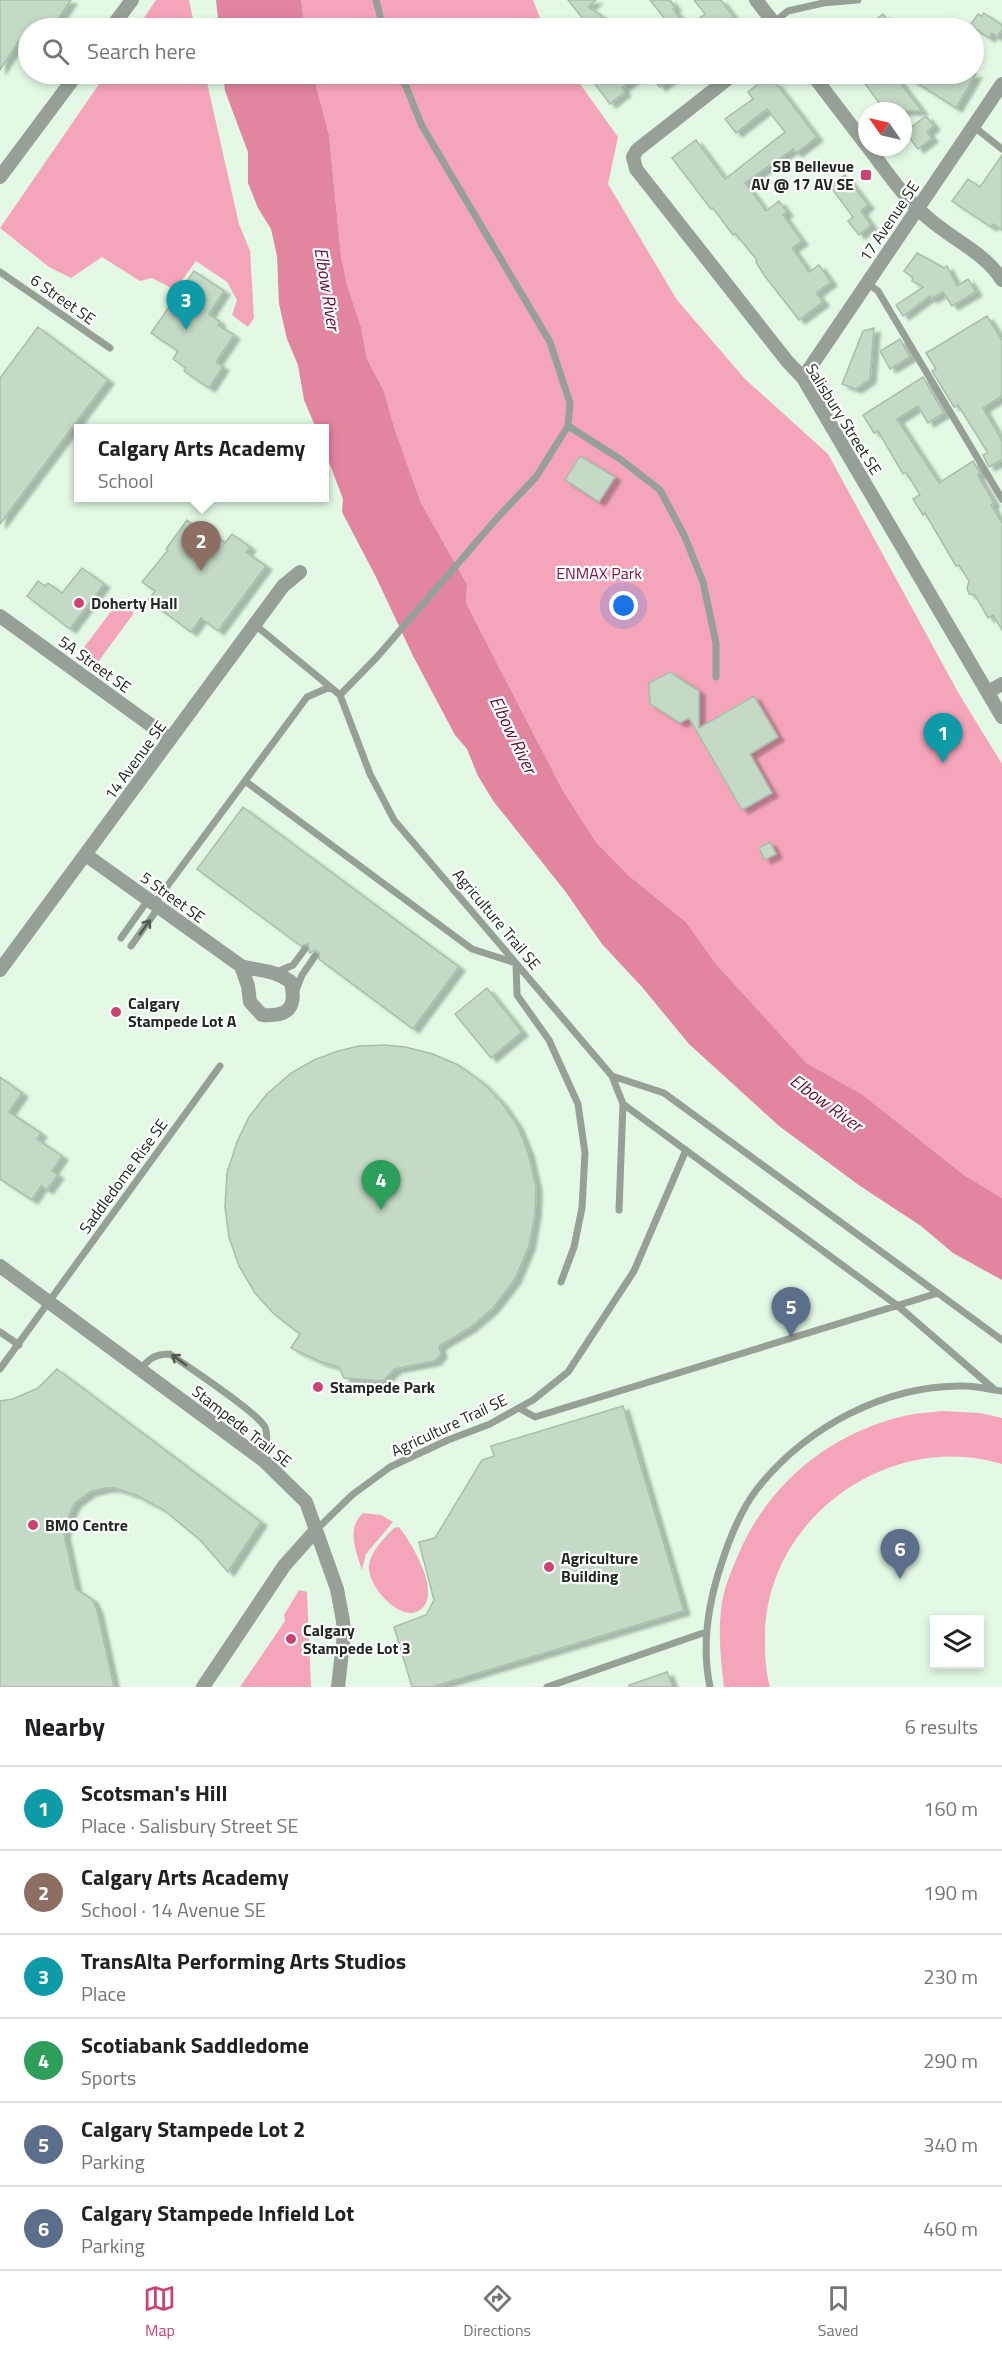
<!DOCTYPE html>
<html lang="en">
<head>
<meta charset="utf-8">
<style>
  :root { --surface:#fff; --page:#f6f6f6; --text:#202124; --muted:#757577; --line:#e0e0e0; --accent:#cd4173 }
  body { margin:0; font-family:"Titillium Web",sans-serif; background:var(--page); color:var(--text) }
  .controls { position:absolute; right:18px; bottom:18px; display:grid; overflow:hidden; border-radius:0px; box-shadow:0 3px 9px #0003 }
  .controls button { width:54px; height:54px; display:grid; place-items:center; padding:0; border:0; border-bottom:2px solid var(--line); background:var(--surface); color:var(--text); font:30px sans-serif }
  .compass { position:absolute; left:858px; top:102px; width:54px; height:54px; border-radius:50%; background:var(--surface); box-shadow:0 3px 9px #0003; rotate:304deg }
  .you { position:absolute; left:624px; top:606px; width:21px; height:21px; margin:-15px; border:4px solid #fff; border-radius:50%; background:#1a73e8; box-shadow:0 0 0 9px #1a73e833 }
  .badge { display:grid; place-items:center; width:39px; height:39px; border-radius:50%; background:var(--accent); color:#fff; font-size:20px; font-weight:700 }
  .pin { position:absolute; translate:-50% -50px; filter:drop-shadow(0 2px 3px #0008) }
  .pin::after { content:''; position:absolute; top:32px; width:21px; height:18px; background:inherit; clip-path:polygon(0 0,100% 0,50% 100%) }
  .popup { position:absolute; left:74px; top:424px; width:255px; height:78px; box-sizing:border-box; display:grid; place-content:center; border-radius:0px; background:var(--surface); filter:drop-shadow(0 2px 4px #0005); font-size:20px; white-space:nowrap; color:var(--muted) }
  .popup b { font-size:22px; color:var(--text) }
  .popup::after { content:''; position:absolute; left:50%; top:100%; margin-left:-12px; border:12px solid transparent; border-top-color:var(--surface) }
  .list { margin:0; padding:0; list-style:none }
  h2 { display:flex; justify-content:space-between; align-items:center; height:78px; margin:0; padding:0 24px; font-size:26px }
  h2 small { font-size:20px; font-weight:400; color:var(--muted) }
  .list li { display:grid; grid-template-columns:39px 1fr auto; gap:18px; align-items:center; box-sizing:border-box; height:84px; padding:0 24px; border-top:2px solid var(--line) }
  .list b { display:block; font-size:22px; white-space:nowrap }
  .list p { margin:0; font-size:20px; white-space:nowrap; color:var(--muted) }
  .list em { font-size:20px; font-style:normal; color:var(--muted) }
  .icon { flex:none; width:33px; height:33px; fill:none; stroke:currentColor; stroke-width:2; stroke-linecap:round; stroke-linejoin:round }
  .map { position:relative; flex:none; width:1002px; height:1687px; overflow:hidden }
  .search { position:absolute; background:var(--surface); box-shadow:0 3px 9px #0003; left:18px; right:18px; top:18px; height:66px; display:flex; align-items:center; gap:15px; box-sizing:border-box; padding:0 21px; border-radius:33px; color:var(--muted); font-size:22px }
  .sheet { height:582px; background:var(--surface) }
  nav { display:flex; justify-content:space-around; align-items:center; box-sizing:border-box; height:84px; border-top:2px solid var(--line); background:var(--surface); font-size:16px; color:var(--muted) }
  nav a { display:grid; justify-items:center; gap:3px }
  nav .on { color:var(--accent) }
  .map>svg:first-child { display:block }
  .green { fill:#f5a5ba }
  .water { fill:#e2859f }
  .building { fill:#c4d9c6; stroke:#a9bdab; stroke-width:1.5; filter:url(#shadow) }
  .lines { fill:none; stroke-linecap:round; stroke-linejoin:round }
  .service { stroke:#97a097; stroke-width:7 }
  .minor { stroke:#97a097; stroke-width:14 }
  .oneway { stroke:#515951 }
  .poi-dot { fill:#cd4173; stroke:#fff; stroke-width:2 }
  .labels { text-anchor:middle; stroke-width:4.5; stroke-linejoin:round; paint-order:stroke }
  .poi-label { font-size:16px; font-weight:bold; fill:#222a23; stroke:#fff; text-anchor:start }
  .street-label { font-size:16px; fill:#222a23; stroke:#fff }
  .park-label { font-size:16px; fill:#831442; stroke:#fff }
  .water-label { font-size:18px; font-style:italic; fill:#631032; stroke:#fff }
</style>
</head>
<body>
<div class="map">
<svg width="1002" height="1687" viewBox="0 0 1002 1687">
  <defs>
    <filter id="shadow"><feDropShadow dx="6" dy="4" stdDeviation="1.5" flood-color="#0004"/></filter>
  </defs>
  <rect width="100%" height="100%" fill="#e3f9e5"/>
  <!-- green -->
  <path class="green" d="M156,0H189L195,28H137Z
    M301,0H533L544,28H305Z
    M106,74H205L239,224L250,251L254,318L248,327L232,315L237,300L227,282L196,261L175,290L152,278L140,281L102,257L71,278L49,267L0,228Z
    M313,74H573L618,137L608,184L677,300L745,379L828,454L959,694L1002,764V1198L964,1175L863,1095L806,1064L716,964L686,922L628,875L596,842L562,789L466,603L467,584L421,503L394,427L384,391L367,359L361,327L347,285L341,256L329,135Z
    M118,602L134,613L98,662L82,650Z
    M941,1411L980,1413L1002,1418V1464C891,1430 768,1516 765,1633C765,1651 765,1670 770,1687H724C721,1661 718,1635 721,1610C723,1590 731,1571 739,1553C768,1485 828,1435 900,1417C913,1413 928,1413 941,1411Z
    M363,1513L381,1515L393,1522L366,1554L362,1570C356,1551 346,1528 363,1513Z
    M399,1527C411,1542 443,1594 420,1610C401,1624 366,1585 369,1565C371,1551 384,1538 394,1528Z
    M299,1590L307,1592L311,1687H240L285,1621L284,1615Z"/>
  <!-- water -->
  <path class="water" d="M216,0H301L305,28H219Z
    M223,74H313L329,135L341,256L347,285L361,327L367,359L384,391L394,427L421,503L467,584L466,603L562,789L596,842L628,875L686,922L716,964L806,1063L863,1095L964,1175L1002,1198V1280L953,1253L921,1226L860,1186L779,1126L689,1044L642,987L602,944L565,891L494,802L478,776L467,749L455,735L413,656L376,577L342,512L343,499L324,449V428H316L304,400L298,365L287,339L279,304L277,256L271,229L258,208L248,183V152L225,91Z"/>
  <!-- building -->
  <path class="building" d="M0,0H71L52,28H28V49L18,42L0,70Z
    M568,0H596L588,7L601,15L603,22L595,28H573L584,20Z
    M650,0H670L675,7L673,9L687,28L705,14L694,0H721L738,23L730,28H672Z
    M984,13L1002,25V30L997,37L992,33L989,38L970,25L978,14L982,16Z
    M883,14L895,28H865Z
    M591,74H640L622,88L625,92L610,104L594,83L597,81Z
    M649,74H677L660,87Z
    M858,74H881L887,82L895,76L922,111H885Z
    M903,74H976L956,108Z
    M767,77L773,84L775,82L817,137L796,153L793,149L790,151L745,183L766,211L779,201L787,212L783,215L802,241L792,248L809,272L819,265L831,282L816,293L823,302L799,320L764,275L756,262L757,260L743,243L735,233L733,235L713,208L711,209L672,158L696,140L725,179L785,132L767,109L736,133L725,119L753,99L748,92Z
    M926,116L934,126L927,132L932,138L918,149L905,132Z
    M1002,155V230L993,224L991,227L952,201L968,179L980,187Z
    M845,175L868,205L861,211L871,225L859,235L848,221L853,217L830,186Z
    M917,253L944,268L947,266L957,286L968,279L976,292L952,306L943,292L931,299L930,296L903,316L896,305L923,287L912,281L913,278L904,271Z
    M194,271L224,291L209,314L220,322L218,325L234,335L216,362L223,367L209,388L184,371L186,368L173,359L178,351L151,333Z
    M987,316L1002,340V396L983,408L1002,441V460L989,467L983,455L988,453L958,405L954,407L932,371L936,369L926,353Z
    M38,327L108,380L0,524V378Z
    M874,328L870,379L856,389L842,384L863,331Z
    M900,339L910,357L890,369L880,351Z
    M923,377L944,413L928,423L918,406L897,419L939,483L973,461L980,473L978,474L980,479L994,503L991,505L1002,523V630L993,615L988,618L975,595L969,594L967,588L969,581L959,565L956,566L925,513L923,515L913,499L920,495L906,472L903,474L878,431L874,433L863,415Z
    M580,456L615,477L599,502L565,480Z
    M187,520L204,533L207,530L225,543L232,534L250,547L246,552L266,566L218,631L201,618L191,632L148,600L155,591L142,582L168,550L166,549Z
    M82,568L104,584L70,629L27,596L38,581L45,586L48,583L62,593Z
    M670,672L699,691V728L754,696L778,737L750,754L772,793L742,810L689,718L680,723L650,704L649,683Z
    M243,807L459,967L413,1029L319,959V952L315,950L310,953L308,944L301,946L197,869Z
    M770,842L776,854L765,860L759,848Z
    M487,988L522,1032L491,1058L455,1014Z
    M384,1045L405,1047L433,1054L458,1065L482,1082L502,1103L517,1125L528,1152L536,1187L535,1214L529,1246L515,1279L493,1308L471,1327L439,1346L441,1354L435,1361L395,1369L384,1380L379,1381L344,1378L339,1367L321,1362L291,1348L300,1334L274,1314L255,1293L239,1266L229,1237L225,1207L227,1173L237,1142L249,1117L267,1094L291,1073L314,1060L338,1051L359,1046Z
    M0,1077L22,1093L9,1112L41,1133L37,1139L62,1156L52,1171L58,1175L47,1190L41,1186L32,1200L0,1179Z
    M57,1369L261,1522L228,1572L200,1540L164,1510L136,1495L115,1488H106L90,1492L75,1503L69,1515L64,1534L76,1589L92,1599L97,1610L114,1687H0V1401L13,1399L38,1388Z
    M623,1406L684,1611L432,1687H412L394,1627L426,1615L434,1600L419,1542L435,1538L482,1460L494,1456L491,1446Z
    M667,1672L673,1687H629V1685Z"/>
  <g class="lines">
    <!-- service -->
    <path class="service" d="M376,0L383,28
      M773,23L788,11L823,3L858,0
      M401,74L422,126L550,342L570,403L568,426L536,477L499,516L377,657L340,695L370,774L394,820L612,1076L623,1104L619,1210
      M973,126L1002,149
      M0,272L110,348
      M867,283L878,291L1002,499
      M568,426L620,459L660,490L684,535L703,582L716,643V677
      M254,624L340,695
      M245,781L472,949L516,963L517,995L549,1040L578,1104L585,1153L582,1208L574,1247L561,1282
      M154,904L307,697L330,687
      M121,938L148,900
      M131,946L159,907
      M277,972L293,965L305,949
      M295,993L302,975L315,956
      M612,1076L664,1093L1002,1340
      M623,1104L898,1306L995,1390
      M0,1332L19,1345
      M0,1369L220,1066
      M141,1369C149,1358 156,1354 170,1354C188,1367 257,1412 265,1427C269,1437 265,1450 263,1460
      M519,1408L535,1417L938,1293
      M316,1530L352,1495L390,1467L448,1440L490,1424L533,1400L568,1372L634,1271L686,1150
      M547,1687L706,1632
      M710,1687C701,1644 708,1603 722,1562C730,1537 741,1510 757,1489C806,1427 886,1384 966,1386C978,1386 990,1390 1002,1391"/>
    <!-- minor -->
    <path class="minor" d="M756,0L778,28
      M111,28L132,0
      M734,74L637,150L633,157L636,169L787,361L803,378L1002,717
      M812,74L867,146
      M868,147C887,172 904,198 928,218C953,240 984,252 1002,280
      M0,177L77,74
      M803,378L1002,84
      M0,616L170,739
      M988,692L1002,684
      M86,855L241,966C262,972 273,969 291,982C297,1008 288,1017 262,1015L250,1002L248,986L241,966
      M0,970L283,586L300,572
      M0,1266L263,1460L306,1502L337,1589L343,1621L344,1634L338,1687
      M203,1687L284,1566L316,1530"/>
  </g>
  <!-- one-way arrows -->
  <defs><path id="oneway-shaft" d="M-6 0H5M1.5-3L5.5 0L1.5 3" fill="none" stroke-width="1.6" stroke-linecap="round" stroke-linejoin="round" transform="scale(1.5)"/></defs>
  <g class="oneway">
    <use href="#oneway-shaft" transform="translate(145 927) rotate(-54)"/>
    <use href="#oneway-shaft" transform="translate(179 1360) rotate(-144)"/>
  </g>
  <!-- markers -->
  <g class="poi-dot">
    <rect x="860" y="169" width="12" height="12" rx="3"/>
    <circle cx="79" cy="603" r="6"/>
    <circle cx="116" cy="1012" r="6"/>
    <circle cx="318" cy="1387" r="6"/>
    <circle cx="33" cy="1525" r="6"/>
    <circle cx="549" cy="1567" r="6"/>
    <circle cx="291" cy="1639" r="6"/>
  </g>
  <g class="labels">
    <!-- poi labels -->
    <g class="poi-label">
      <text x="854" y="172" text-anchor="end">SB Bellevue<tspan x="854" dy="18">AV @ 17 AV SE</tspan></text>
      <text x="91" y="609">Doherty Hall</text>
      <text x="128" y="1009">Calgary<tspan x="128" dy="18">Stampede Lot A</tspan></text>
      <text x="330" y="1393">Stampede Park</text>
      <text x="45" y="1531">BMO Centre</text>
      <text x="561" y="1564">Agriculture<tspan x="561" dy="18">Building</tspan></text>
      <text x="303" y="1636">Calgary<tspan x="303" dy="18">Stampede Lot 3</tspan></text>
    </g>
    <!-- street labels -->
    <g class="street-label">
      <text transform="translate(889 221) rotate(-56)" y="6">17 Avenue SE</text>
      <text transform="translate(63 299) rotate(35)" y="6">6 Street SE</text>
      <text transform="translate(844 419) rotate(58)" y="6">Salisbury Street SE</text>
      <text transform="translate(95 664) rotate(36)" y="6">5A Street SE</text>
      <text transform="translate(135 760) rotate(-54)" y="6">14 Avenue SE</text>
      <text transform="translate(173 897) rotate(36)" y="6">5 Street SE</text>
      <text transform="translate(497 919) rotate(50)" y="6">Agriculture Trail SE</text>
      <text transform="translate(123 1176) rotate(-54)" y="6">Saddledome Rise SE</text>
      <text transform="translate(449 1425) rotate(-25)" y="6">Agriculture Trail SE</text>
      <text transform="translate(242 1426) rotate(38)" y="6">Stampede Trail SE</text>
    </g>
    <!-- park labels -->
    <g class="park-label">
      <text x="599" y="579">ENMAX Park</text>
    </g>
    <!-- water labels -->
    <g class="water-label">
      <text transform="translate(327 289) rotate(81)" y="6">Elbow River</text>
      <text transform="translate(513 735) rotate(64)" y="6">Elbow River</text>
      <text transform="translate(826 1103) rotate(36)" y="6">Elbow River</text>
    </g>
  </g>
</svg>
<div class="controls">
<button><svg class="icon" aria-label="layers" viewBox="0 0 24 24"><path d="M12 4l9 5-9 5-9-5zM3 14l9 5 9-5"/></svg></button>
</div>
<svg class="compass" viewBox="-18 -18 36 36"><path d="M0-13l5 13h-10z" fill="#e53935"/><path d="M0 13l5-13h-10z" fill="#757577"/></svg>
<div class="you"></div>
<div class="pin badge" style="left:943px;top:763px;background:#0f9aa8">1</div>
<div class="pin badge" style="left:201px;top:571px;background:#8d6e63">2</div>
<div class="popup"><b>Calgary Arts Academy</b>School</div>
<div class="pin badge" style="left:186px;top:330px;background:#0f9aa8">3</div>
<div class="pin badge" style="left:381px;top:1210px;background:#2e9e5b">4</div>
<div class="pin badge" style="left:791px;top:1337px;background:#5c6f8a">5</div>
<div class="pin badge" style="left:900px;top:1579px;background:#5c6f8a">6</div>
<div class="search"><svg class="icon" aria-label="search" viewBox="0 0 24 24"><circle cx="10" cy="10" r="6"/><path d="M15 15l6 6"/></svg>Search here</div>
</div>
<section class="sheet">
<h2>Nearby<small>6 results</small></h2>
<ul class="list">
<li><span class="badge" style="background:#0f9aa8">1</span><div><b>Scotsman's Hill</b><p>Place · Salisbury Street SE</p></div><em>160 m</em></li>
<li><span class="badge" style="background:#8d6e63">2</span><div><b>Calgary Arts Academy</b><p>School · 14 Avenue SE</p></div><em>190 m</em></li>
<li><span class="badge" style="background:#0f9aa8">3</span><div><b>TransAlta Performing Arts Studios</b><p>Place</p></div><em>230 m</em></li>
<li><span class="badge" style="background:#2e9e5b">4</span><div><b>Scotiabank Saddledome</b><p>Sports</p></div><em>290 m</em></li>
<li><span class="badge" style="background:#5c6f8a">5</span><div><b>Calgary Stampede Lot 2</b><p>Parking</p></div><em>340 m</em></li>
<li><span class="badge" style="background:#5c6f8a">6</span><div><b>Calgary Stampede Infield Lot</b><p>Parking</p></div><em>460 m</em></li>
</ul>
</section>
<nav>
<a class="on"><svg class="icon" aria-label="map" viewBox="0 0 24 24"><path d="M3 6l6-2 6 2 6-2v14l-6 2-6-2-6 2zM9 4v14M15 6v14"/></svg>Map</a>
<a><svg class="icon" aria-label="directions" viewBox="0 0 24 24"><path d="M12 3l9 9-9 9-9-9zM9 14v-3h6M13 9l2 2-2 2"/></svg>Directions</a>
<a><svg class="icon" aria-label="saved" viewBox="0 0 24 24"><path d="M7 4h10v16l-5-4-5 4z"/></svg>Saved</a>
</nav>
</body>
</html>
